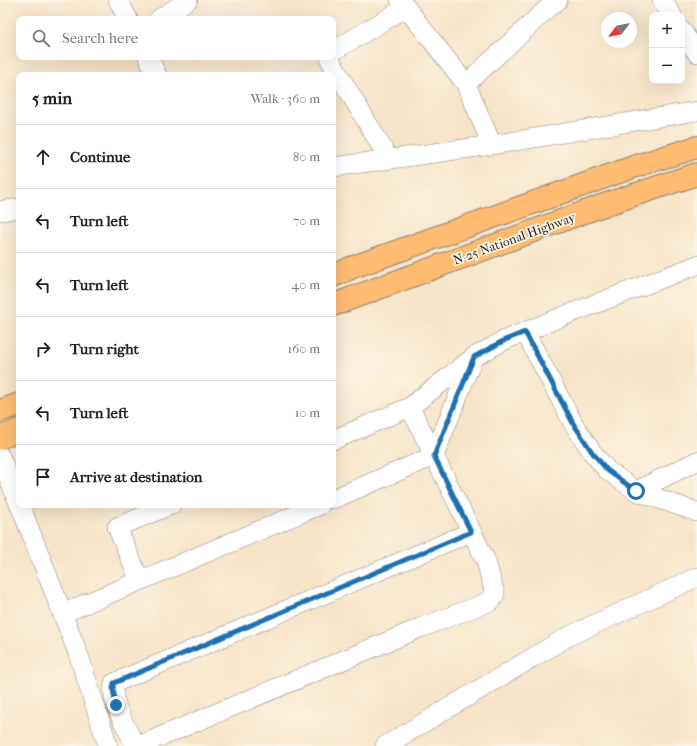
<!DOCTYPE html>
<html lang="en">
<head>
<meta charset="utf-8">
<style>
  :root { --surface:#fff; --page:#f6f6f6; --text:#222; --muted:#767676; --line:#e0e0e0 }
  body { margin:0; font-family:"IM FELL French Canon",serif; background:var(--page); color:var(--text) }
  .controls { position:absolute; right:12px; top:12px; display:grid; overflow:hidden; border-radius:8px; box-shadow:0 4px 16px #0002 }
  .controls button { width:36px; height:36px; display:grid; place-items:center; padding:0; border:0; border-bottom:1px solid var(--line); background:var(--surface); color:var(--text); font:20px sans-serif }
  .compass { position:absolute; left:601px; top:12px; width:36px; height:36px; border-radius:50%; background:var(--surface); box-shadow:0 4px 16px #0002; rotate:238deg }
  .stop { position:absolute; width:12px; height:12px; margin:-9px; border:3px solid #1f6fb2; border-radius:50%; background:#fff }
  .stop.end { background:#1f6fb2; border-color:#fff; box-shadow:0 1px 4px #0008 }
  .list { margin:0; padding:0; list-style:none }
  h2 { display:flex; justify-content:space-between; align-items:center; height:52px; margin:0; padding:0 16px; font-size:17px }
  h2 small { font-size:13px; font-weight:400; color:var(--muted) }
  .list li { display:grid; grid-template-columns:26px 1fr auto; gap:12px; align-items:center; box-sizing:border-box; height:64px; padding:0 16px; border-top:1px solid var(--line) }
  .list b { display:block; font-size:15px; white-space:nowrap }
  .list em { font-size:13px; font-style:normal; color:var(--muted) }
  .icon { flex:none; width:22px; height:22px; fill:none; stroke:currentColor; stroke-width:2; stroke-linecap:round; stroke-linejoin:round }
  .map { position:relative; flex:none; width:697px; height:746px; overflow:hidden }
  .search { position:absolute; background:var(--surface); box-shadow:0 4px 16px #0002; left:16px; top:16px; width:320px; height:44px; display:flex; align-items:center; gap:10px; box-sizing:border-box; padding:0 14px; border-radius:8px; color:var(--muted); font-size:15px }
  .panel { position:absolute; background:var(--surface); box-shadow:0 4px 16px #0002; left:16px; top:72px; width:320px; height:436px; border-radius:8px }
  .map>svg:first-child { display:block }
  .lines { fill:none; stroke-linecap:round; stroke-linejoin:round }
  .minor-casing { stroke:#898072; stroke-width:20 }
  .trunk-casing { stroke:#898072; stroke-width:24 }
  .minor { stroke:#fff; stroke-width:19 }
  .trunk { stroke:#febb71; stroke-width:22 }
  .route { stroke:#1f6fb2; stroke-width:5 }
  .labels { text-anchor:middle; stroke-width:3.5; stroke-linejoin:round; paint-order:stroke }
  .street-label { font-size:13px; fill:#1c1c1c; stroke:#fcf5e5 }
</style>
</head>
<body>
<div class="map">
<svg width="697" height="746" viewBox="0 0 697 746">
  <rect width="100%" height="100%" fill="#fcf5e5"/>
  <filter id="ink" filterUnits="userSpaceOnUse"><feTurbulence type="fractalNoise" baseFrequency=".025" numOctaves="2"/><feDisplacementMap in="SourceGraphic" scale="8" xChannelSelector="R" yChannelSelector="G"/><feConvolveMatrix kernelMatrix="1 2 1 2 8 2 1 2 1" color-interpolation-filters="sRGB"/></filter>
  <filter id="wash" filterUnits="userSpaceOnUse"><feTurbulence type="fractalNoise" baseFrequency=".012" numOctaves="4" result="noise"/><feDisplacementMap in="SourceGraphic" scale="16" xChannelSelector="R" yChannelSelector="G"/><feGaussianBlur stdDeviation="0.9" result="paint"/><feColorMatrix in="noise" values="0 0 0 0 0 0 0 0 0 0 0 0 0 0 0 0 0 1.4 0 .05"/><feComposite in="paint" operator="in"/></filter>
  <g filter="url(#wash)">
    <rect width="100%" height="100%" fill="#f6e4c9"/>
  </g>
  <g filter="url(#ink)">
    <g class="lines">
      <defs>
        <path id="minor" d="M118,0L128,19
          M400,0L466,84L492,145
          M662,0L672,15
          M159,19L188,0
          M682,31L697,53
          M333,52L335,50L405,8
          M148,57L157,75
          M330,57V60L389,159
          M466,84L548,8L558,0
          M333,167L492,145L697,111
          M0,211L19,208
          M525,332L573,423L592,452L607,470L636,491L697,512
          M333,440L410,407L474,357L505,340L561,317L697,265
          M0,456L19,504
          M636,491L697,461
          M333,499L434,456L473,358
          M20,505L79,656L108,746
          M140,581L117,527L171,505
          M73,609L320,505
          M136,746C127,729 110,702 114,683L471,532
          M138,746L420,628L491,601L495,594L486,561L410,407
          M385,746L567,637L697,577"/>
        <path id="trunk" d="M333,276L353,267L636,166L697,147
          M333,305L601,206L697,174
          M0,411L19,404
          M0,438L19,430"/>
      </defs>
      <!-- minor casing -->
      <use href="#minor" class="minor-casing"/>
      <!-- trunk casing -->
      <use href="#trunk" class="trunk-casing"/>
      <!-- minor -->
      <use href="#minor" class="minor"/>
      <!-- trunk -->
      <use href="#trunk" class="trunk"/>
    </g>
  </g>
  <g class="lines" filter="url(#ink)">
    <!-- route -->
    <path class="route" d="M116,705L113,689L114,683L471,532L434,456L474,357L505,340L525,332L573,423L592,452L607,470L636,491"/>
  </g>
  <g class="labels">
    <!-- street labels -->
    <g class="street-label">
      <text transform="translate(514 238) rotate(-20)" y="5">N-25 National Highway</text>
    </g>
  </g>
</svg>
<div class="controls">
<button>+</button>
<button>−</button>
</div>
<svg class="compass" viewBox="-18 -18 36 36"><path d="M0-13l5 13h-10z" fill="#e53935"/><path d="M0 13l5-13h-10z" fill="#767676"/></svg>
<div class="stop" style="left:636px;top:491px"></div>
<div class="stop end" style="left:116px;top:705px"></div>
<div class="search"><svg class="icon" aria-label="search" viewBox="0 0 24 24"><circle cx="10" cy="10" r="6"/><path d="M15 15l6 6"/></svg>Search here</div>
<section class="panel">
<h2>5 min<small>Walk · 360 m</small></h2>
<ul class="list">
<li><svg class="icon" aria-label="ahead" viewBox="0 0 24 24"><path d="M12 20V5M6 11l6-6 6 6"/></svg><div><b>Continue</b></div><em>80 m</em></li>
<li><svg class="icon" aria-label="left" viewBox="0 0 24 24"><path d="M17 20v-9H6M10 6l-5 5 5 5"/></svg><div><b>Turn left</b></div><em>70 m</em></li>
<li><svg class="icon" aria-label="left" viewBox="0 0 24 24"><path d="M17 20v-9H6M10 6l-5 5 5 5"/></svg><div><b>Turn left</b></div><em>40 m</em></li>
<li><svg class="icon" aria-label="right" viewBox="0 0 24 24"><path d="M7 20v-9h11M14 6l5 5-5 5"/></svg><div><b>Turn right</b></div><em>160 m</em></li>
<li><svg class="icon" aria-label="left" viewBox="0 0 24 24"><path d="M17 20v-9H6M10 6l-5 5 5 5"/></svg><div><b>Turn left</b></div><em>10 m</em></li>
<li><svg class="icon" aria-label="arrive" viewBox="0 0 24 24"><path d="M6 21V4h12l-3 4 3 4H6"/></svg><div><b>Arrive at destination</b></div></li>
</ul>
</section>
</div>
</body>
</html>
